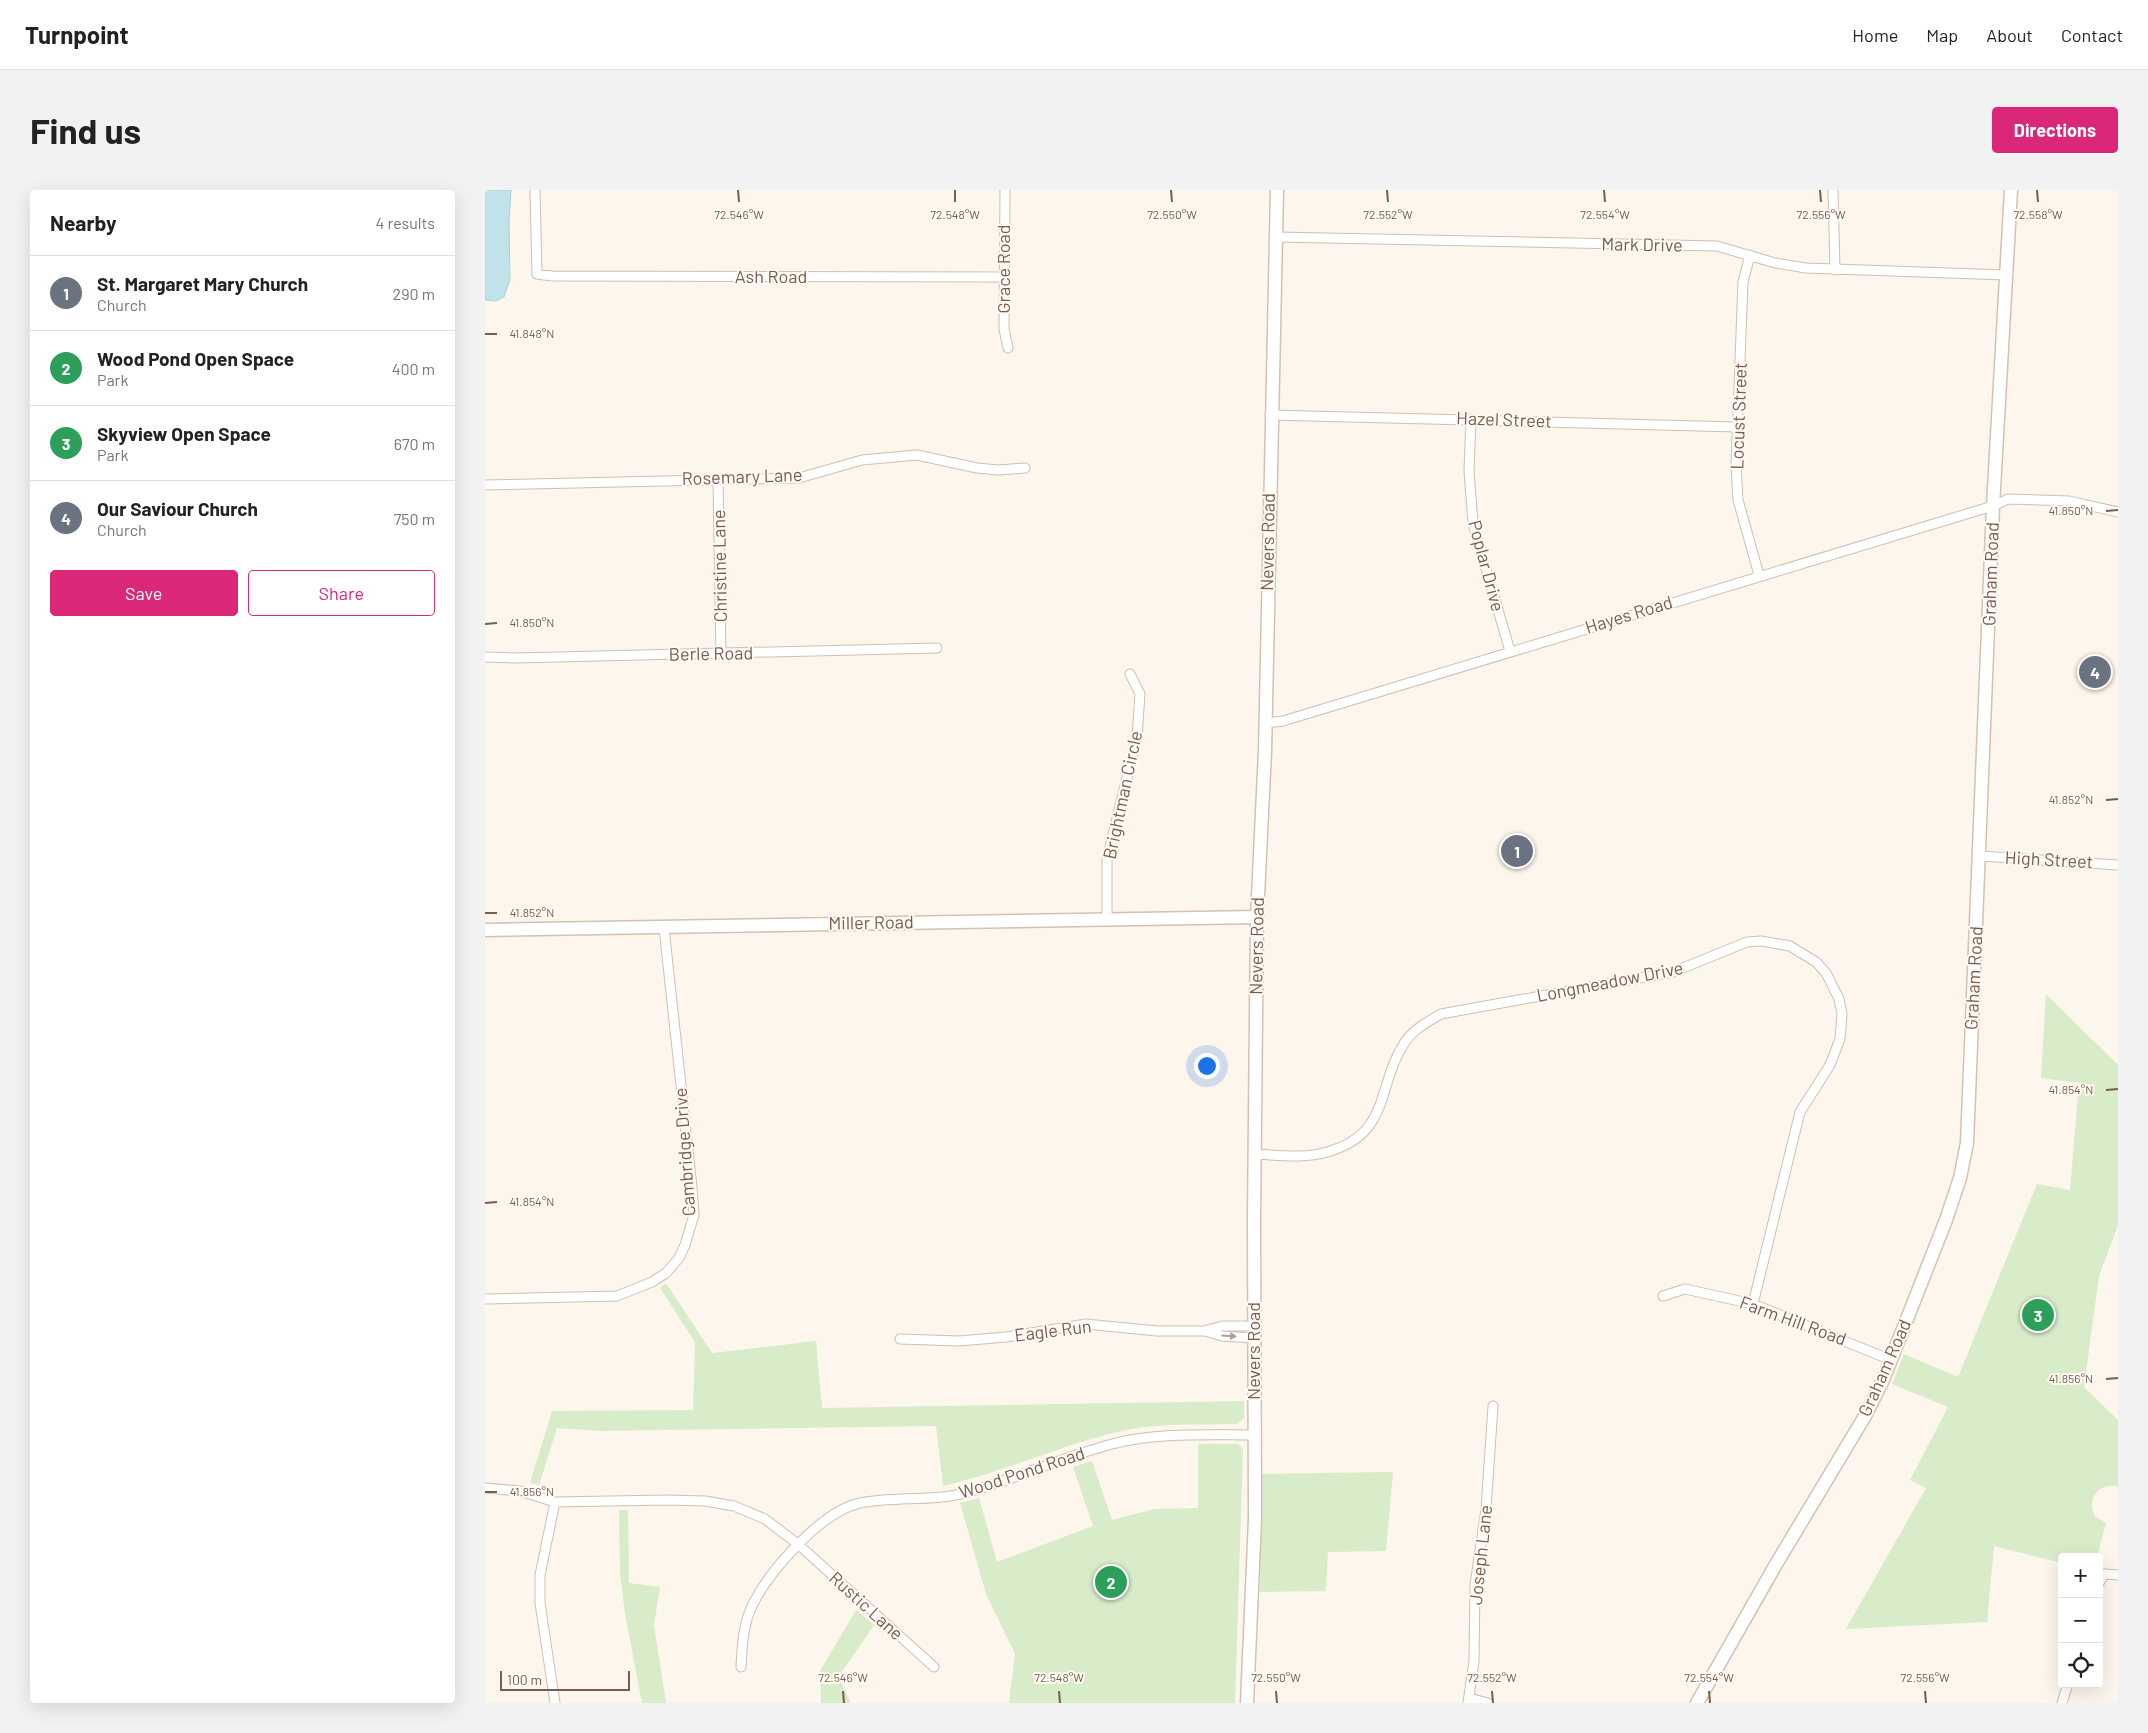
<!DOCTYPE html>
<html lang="en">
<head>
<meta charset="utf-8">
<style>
  :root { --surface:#fff; --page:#f2f2f2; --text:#222; --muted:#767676; --line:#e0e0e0; --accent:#db2777 }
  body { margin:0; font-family:Barlow,sans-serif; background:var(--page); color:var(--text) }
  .controls { position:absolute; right:15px; bottom:15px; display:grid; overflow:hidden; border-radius:5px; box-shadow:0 5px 20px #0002 }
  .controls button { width:45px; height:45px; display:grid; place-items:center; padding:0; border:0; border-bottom:1px solid var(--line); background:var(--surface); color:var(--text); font:25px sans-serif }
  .scale { position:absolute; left:15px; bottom:12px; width:130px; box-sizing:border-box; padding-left:5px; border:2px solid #7a5c4d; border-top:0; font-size:14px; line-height:18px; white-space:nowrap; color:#7a5c4d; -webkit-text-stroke:4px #fffaf3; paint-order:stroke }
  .you { position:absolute; left:721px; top:875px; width:18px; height:18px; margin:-12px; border:4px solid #fff; border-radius:50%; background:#1a73e8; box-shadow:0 0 0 8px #1a73e833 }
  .badge { display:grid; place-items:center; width:32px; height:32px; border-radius:50%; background:var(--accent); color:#fff; font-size:16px; font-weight:700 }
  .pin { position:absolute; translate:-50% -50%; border:2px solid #fff; box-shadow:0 1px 5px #0006 }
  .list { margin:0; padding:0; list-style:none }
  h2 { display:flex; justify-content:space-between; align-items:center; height:65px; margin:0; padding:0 20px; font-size:21px }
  h2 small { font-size:16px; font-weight:400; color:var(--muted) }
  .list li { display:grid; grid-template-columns:32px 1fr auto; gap:15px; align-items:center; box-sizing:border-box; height:75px; padding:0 20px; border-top:1px solid var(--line) }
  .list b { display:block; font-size:19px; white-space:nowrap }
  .list p { margin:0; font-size:16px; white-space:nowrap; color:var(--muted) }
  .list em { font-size:16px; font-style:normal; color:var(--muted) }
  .actions { display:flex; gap:10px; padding:15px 20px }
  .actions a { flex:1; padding:11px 0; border:1px solid var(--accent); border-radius:5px; text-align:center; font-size:18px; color:var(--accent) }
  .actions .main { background:var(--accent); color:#fff }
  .icon { flex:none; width:28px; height:28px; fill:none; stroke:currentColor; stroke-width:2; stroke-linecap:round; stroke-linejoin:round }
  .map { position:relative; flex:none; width:1633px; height:1513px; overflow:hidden; border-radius:5px }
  header { display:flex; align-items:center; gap:30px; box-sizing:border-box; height:70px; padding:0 25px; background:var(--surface); border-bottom:1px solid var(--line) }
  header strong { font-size:24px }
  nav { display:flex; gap:28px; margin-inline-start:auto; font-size:18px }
  .intro { display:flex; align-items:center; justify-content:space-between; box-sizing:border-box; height:120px; padding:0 30px }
  h1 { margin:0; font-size:35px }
  .button { padding:12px 22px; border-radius:5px; background:var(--accent); color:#fff; font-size:18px; font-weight:700 }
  main { display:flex; gap:30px; padding:0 30px }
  aside { flex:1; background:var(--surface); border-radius:5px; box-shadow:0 5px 20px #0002 }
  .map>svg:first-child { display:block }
  .green { fill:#d8ecc9 }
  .water { fill:#bfe3e8; stroke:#a5d3da }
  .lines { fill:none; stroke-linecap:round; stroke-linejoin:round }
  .street-casing { stroke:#d1beb0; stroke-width:11 }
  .secondary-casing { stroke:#d6c0b0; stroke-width:15 }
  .street { stroke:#fff; stroke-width:9 }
  .secondary { stroke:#fff; stroke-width:12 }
  .oneway { fill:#af9d94 }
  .ticks { fill:none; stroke:#7a5c4d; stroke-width:2 }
  .labels { text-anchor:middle; stroke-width:4; stroke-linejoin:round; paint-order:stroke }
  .street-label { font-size:18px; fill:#7a5c4d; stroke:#fffaf3 }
  .ticks-label { font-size:12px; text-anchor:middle; fill:#7a5c4d; stroke:#fffaf3; stroke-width:4; stroke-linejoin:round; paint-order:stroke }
</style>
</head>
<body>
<header>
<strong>Turnpoint</strong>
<nav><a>Home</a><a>Map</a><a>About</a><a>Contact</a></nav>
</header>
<div class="intro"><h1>Find us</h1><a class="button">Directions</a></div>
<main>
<aside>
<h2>Nearby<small>4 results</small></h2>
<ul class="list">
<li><span class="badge" style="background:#6b7280">1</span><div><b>St. Margaret Mary Church</b><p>Church</p></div><em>290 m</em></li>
<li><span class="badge" style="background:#2e9e5b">2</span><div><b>Wood Pond Open Space</b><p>Park</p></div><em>400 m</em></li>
<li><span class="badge" style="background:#2e9e5b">3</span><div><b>Skyview Open Space</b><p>Park</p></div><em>670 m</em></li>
<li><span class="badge" style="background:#6b7280">4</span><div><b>Our Saviour Church</b><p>Church</p></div><em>750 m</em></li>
</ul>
<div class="actions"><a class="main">Save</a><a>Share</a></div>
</aside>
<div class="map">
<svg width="1633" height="1513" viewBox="0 0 1633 1513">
  <rect width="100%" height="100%" fill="#fdf6ec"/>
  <!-- green -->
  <path class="green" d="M1561,804L1633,875V1035L1614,1086L1599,1197L1633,1230V1297C1614,1291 1601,1309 1610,1326L1621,1333L1612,1367H1577V1373L1509,1356L1502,1432L1361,1439L1441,1298L1425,1290L1463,1217L1407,1194L1419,1164L1473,1187L1552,994L1585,1000L1594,893L1556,888Z
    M181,1093L227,1163L331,1151L337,1218L759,1211V1228L752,1234C715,1235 677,1233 641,1240C579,1253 521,1282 458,1296L451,1236L116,1241L72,1238L54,1295L45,1293L67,1221L208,1220L210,1152L175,1098Z
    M713,1254H753L758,1259L750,1513H524L530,1464L501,1404L475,1313L494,1308L512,1372L608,1336L588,1277L607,1271L627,1330L669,1319L713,1318Z
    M908,1282L901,1361L843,1362L841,1401L775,1402L776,1284Z
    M134,1320H143L144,1393L175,1397L169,1435L181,1513H157L140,1424L135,1383Z
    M371,1420L389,1435L354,1486L366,1513H336L335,1481Z"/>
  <!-- water -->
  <path class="water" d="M0,0H26L24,32L25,89L19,107L11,111L0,110Z"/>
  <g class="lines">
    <defs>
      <path id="street" d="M50,0L52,84L67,86L519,87
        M520,0L519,139L523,158
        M1348,0L1350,80
        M791,47L1232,56L1290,73L1321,78L1521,85
        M1265,65L1258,92L1251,274L1253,310L1274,385
        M785,225L1253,237
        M986,229L984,281L988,334L1025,461
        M233,289L236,464
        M0,295L314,288L377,270L432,265L492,278L513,280L540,278
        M0,467L31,468L452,458
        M780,533L798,531L1508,316L1523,309L1584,311L1633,322
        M1495,666L1633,675
        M622,729V669L652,547L655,504L645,484
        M769,964C793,965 819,969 842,962C907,944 891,895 920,852C929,839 942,832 956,824L1188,782L1262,752L1276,751L1305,756L1331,772L1341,783L1354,809L1357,824L1355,849L1345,875L1315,922L1268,1114
        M1178,1106L1200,1099L1268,1114L1406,1170
        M0,1109L132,1106L167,1092L181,1083L194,1068L200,1055L209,1025L207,997L179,738
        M720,1141L737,1146L769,1148
        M415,1149L474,1151L521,1147L601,1134L672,1141H719L737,1136H769
        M0,1298L35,1301L70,1312L182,1310L220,1311L249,1316L280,1329L314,1355L449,1477
        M1614,1393L1619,1384L1633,1385
        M256,1477C257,1457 258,1433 268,1414C285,1380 337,1321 375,1313C411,1306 449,1312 484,1302C532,1288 578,1267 627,1254C673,1242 723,1245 770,1245
        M984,1508L1003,1513
        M70,1513L55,1413V1385L70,1312
        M983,1513L989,1471L990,1395L1001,1319L1008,1216
        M1577,1513L1583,1494"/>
      <path id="secondary" d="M0,740L772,727
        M762,1513L770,1329L769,1028L772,727L780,561L792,0
        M1212,1513L1290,1376L1380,1226L1398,1190L1461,1030L1475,988L1482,953L1508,316L1526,0"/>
    </defs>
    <!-- street casing -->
    <use href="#street" class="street-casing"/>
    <!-- secondary casing -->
    <use href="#secondary" class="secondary-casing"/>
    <!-- street -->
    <use href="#street" class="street"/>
    <!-- secondary -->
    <use href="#secondary" class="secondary"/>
  </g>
  <!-- one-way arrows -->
  <defs><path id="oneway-solid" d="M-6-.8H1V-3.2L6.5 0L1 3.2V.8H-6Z" transform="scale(1.25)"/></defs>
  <use class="oneway" href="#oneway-solid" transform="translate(744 1146) rotate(4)"/>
  <!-- ticks -->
  <path class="ticks" d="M253,0L254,12M470,0V12M686,0L687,12M902,0L903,12M1119,0L1120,12M1335,0L1336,12M1552,0L1553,12M0,144H12M1621,321L1633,320M0,434L12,433M1621,610L1633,609M0,723H12M1621,900L1633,899M0,1013L12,1012M1621,1189L1633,1188M0,1302H12M358,1501L359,1513M574,1501L575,1513M791,1501L792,1513M1007,1501L1008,1513M1224,1501L1225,1513M1440,1501L1441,1513"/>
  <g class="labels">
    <!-- street labels -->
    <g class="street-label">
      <text transform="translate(1157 55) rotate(1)" y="6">Mark Drive</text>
      <text transform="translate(519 79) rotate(-90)" y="6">Grace Road</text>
      <text x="286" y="93">Ash Road</text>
      <text transform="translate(1254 226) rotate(-88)" y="6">Locust Street</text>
      <text transform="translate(1019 230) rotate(2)" y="6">Hazel Street</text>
      <text transform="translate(257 287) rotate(-2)" y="6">Rosemary Lane</text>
      <text transform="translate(783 352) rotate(-89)" y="6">Nevers Road</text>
      <text transform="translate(235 376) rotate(-91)" y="6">Christine Lane</text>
      <text transform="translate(1001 376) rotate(75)" y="6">Poplar Drive</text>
      <text transform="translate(1506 384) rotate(-88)" y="6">Graham Road</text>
      <text transform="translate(1144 425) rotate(-17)" y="6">Hayes Road</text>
      <text transform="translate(226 464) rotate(-1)" y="6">Berle Road</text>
      <text transform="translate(638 605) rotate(-78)" y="6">Brightman Circle</text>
      <text transform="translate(1564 670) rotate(3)" y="6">High Street</text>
      <text transform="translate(386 733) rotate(-1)" y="6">Miller Road</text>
      <text transform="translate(772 756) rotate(-89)" y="6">Nevers Road</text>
      <text transform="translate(1489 788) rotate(-87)" y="6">Graham Road</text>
      <text transform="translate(1125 792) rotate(-11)" y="6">Longmeadow Drive</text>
      <text transform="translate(200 962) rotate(-94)" y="6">Cambridge Drive</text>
      <text transform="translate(1308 1131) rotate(20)" y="6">Farm Hill Road</text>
      <text transform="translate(568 1141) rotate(-7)" y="6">Eagle Run</text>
      <text transform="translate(769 1161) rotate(-90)" y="6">Nevers Road</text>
      <text transform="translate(1400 1178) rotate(-66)" y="6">Graham Road</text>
      <text transform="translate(537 1283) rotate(-18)" y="6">Wood Pond Road</text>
      <text transform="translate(996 1365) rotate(-84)" y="6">Joseph Lane</text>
      <text transform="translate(381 1416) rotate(42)" y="6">Rustic Lane</text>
    </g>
  </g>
  <g class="ticks-label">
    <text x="254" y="29">72.546°W</text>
    <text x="470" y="29">72.548°W</text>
    <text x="687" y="29">72.550°W</text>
    <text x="903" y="29">72.552°W</text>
    <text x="1120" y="29">72.554°W</text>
    <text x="1336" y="29">72.556°W</text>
    <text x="1553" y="29">72.558°W</text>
    <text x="47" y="148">41.848°N</text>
    <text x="1586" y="325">41.850°N</text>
    <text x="47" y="437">41.850°N</text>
    <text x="1586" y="614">41.852°N</text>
    <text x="47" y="727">41.852°N</text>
    <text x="1586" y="904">41.854°N</text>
    <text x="47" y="1016">41.854°N</text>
    <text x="1586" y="1193">41.856°N</text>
    <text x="47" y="1306">41.856°N</text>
    <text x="358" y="1492">72.546°W</text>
    <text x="574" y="1492">72.548°W</text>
    <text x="791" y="1492">72.550°W</text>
    <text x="1007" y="1492">72.552°W</text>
    <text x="1224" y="1492">72.554°W</text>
    <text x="1440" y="1492">72.556°W</text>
  </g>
</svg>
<div class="controls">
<button>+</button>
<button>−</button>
<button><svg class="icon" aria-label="locate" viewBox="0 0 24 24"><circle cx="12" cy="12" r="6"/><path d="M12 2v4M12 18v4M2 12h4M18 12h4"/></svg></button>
</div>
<div class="scale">100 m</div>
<div class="you"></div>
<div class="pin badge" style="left:1032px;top:661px;background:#6b7280">1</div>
<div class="pin badge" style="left:626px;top:1392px;background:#2e9e5b">2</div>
<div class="pin badge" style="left:1553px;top:1125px;background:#2e9e5b">3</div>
<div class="pin badge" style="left:1610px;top:482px;background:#6b7280">4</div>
</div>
</main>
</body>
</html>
